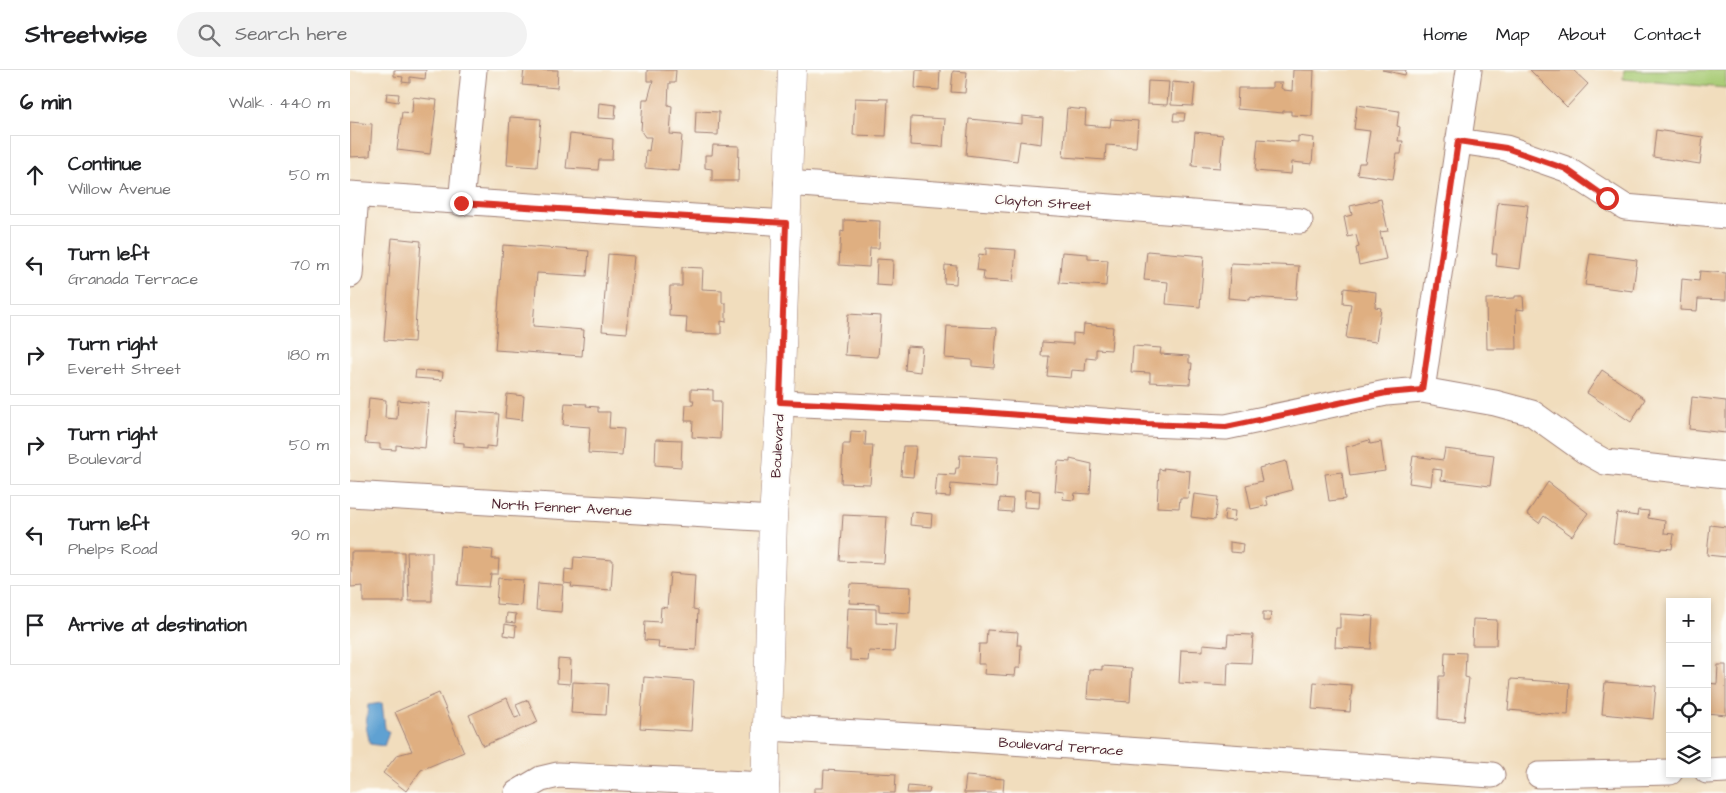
<!DOCTYPE html>
<html lang="en">
<head>
<meta charset="utf-8">
<style>
  :root { --surface:#fff; --page:#f2f2f2; --text:#202124; --muted:#757577; --line:#e0e0e0 }
  body { margin:0; font-family:"Architects Daughter",sans-serif; background:var(--page); color:var(--text) }
  .controls { position:absolute; right:15px; bottom:15px; display:grid; overflow:hidden; border-radius:0px; box-shadow:0 2px 8px #0003 }
  .controls button { width:45px; height:45px; display:grid; place-items:center; padding:0; border:0; border-bottom:1px solid var(--line); background:var(--surface); color:var(--text); font:25px sans-serif }
  .stop { position:absolute; width:15px; height:15px; margin:-11px; border:4px solid #d93025; border-radius:50%; background:#fff }
  .stop.end { background:#d93025; border-color:#fff; box-shadow:0 1px 5px #0008 }
  .list { margin:0; padding:0; list-style:none }
  h2 { display:flex; justify-content:space-between; align-items:center; height:65px; margin:0; padding:0 20px; font-size:21px }
  h2 small { font-size:16px; font-weight:400; color:var(--muted) }
  .list li { display:grid; grid-template-columns:32px 1fr auto; gap:15px; align-items:center; box-sizing:border-box; height:80px; margin:0 10px 10px; padding:0 10px; border:1px solid var(--line); border-radius:0px }
  .list b { display:block; font-size:19px; white-space:nowrap }
  .list p { margin:0; font-size:16px; white-space:nowrap; color:var(--muted) }
  .list em { font-size:16px; font-style:normal; color:var(--muted) }
  .icon { flex:none; width:28px; height:28px; fill:none; stroke:currentColor; stroke-width:2; stroke-linecap:round; stroke-linejoin:round }
  .map { position:relative; flex:none; width:1376px; height:723px; overflow:hidden }
  header { display:flex; align-items:center; gap:30px; box-sizing:border-box; height:70px; padding:0 25px; background:var(--surface); border-bottom:1px solid var(--line) }
  header strong { font-size:24px }
  nav { display:flex; gap:28px; margin-inline-start:auto; font-size:18px }
  .search { width:350px; height:45px; background:var(--page); display:flex; align-items:center; gap:12px; box-sizing:border-box; padding:0 18px; border-radius:28px; color:var(--muted); font-size:19px }
  main { display:flex }
  aside { flex:1; background:var(--surface) }
  .map>svg:first-child { display:block }
  .green { fill:#a8cb75; stroke:#797550 }
  .water { fill:#5fa1d2; stroke:#54607e }
  .building { fill:#dfaf81 }
  .lines { fill:none; stroke-linecap:round; stroke-linejoin:round }
  .minor-casing { stroke:#9e7e74; stroke-width:27 }
  .tertiary-casing { stroke:#9e7e74; stroke-width:29 }
  .minor { stroke:#fff; stroke-width:25 }
  .tertiary { stroke:#fff; stroke-width:28 }
  .route { stroke:#d93025; stroke-width:6 }
  .labels { text-anchor:middle; stroke-width:4; stroke-linejoin:round; paint-order:stroke }
  .street-label { font-size:14px; fill:#4a1f2b; stroke:#fdfcf7 }
</style>
</head>
<body>
<header>
<strong>Streetwise</strong>
<div class="search"><svg class="icon" aria-label="search" viewBox="0 0 24 24"><circle cx="10" cy="10" r="6"/><path d="M15 15l6 6"/></svg>Search here</div>
<nav><a>Home</a><a>Map</a><a>About</a><a>Contact</a></nav>
</header>
<main>
<aside>
<h2>6 min<small>Walk · 440 m</small></h2>
<ul class="list">
<li><svg class="icon" aria-label="ahead" viewBox="0 0 24 24"><path d="M12 20V5M6 11l6-6 6 6"/></svg><div><b>Continue</b><p>Willow Avenue</p></div><em>50 m</em></li>
<li><svg class="icon" aria-label="left" viewBox="0 0 24 24"><path d="M17 20v-9H6M10 6l-5 5 5 5"/></svg><div><b>Turn left</b><p>Granada Terrace</p></div><em>70 m</em></li>
<li><svg class="icon" aria-label="right" viewBox="0 0 24 24"><path d="M7 20v-9h11M14 6l5 5-5 5"/></svg><div><b>Turn right</b><p>Everett Street</p></div><em>180 m</em></li>
<li><svg class="icon" aria-label="right" viewBox="0 0 24 24"><path d="M7 20v-9h11M14 6l5 5-5 5"/></svg><div><b>Turn right</b><p>Boulevard</p></div><em>50 m</em></li>
<li><svg class="icon" aria-label="left" viewBox="0 0 24 24"><path d="M17 20v-9H6M10 6l-5 5 5 5"/></svg><div><b>Turn left</b><p>Phelps Road</p></div><em>90 m</em></li>
<li><svg class="icon" aria-label="arrive" viewBox="0 0 24 24"><path d="M6 21V4h12l-3 4 3 4H6"/></svg><div><b>Arrive at destination</b></div></li>
</ul>
</aside>
<div class="map">
<svg width="1376" height="723" viewBox="0 0 1376 723">
  <rect width="100%" height="100%" fill="#fdfcf7"/>
  <filter id="ink" filterUnits="userSpaceOnUse"><feTurbulence type="fractalNoise" baseFrequency=".02" numOctaves="2"/><feDisplacementMap in="SourceGraphic" scale="10" xChannelSelector="R" yChannelSelector="G"/><feConvolveMatrix kernelMatrix="1 2 1 2 8 2 1 2 1" color-interpolation-filters="sRGB"/></filter>
  <filter id="wash" filterUnits="userSpaceOnUse"><feTurbulence type="fractalNoise" baseFrequency=".0096" numOctaves="4" result="noise"/><feDisplacementMap in="SourceGraphic" scale="20" xChannelSelector="R" yChannelSelector="G"/><feGaussianBlur stdDeviation="1.12" result="paint"/><feColorMatrix in="noise" values="0 0 0 0 0 0 0 0 0 0 0 0 0 0 0 0 0 1.4 0 .05"/><feComposite in="paint" operator="in"/></filter>
  <g filter="url(#wash)">
    <rect width="100%" height="100%" fill="#f1ddbd"/>
    <!-- green -->
    <path class="green" d="M1274,0H1376V18L1273,9Z"/>
    <!-- water -->
    <path class="water" d="M32,633L35,658L39,662L34,676L20,674L16,656L18,635Z"/>
    <g id="blocks">
      <!-- building -->
      <path class="building" d="M44,0H76L75,9L60,7V13L52,12L53,7L44,6Z
        M174,0H208L207,18L172,15Z
        M297,0H326L325,13H319L318,35L322,36L320,64L332,65L329,101L295,98L296,80L299,81L301,67H295L291,61L293,29H298L303,11H297Z
        M566,0H590L589,20L565,18Z
        M943,0H964L962,46L941,45V41H933V43L887,39L888,18H922V13H932L931,18L934,20L942,21Z
        M1032,0H1056L1055,5Z
        M1180,0H1223L1238,14L1217,37Z
        M603,1L617,2L615,23L601,22Z
        M798,11L819,12L817,35L797,34Z
        M822,12L845,14L843,36L821,35Z
        M37,23L49,24L48,32L36,30Z
        M63,27L87,30L80,84L47,80L52,42L62,43Z
        M505,28L538,29L536,66L503,65Z
        M249,33L266,35L265,49L248,48Z
        M1007,35L1049,41L1047,56L1050,57L1048,71H1053L1051,84H1047L1043,109L1007,104L1009,93H1015L1020,61L1004,59Z
        M717,38L736,40L735,55L760,57L761,49L788,51L786,77L756,75L755,90L713,87Z
        M346,41L369,42L368,65L345,64Z
        M824,43H835L834,51H823Z
        M672,46L693,48L691,74L670,71L667,91L616,85L619,49L672,54Z
        M160,47L191,49L187,97L157,95Z
        M561,47L595,49L593,77L560,75Z
        M0,52L22,54L20,86L0,87Z
        M1306,60L1353,67L1350,94L1303,87Z
        M845,62L873,65L870,98L842,96Z
        M220,64L263,69L262,90H249L248,100L216,98Z
        M948,66L964,68L962,94L942,92L941,104L905,101L908,69L948,72Z
        M363,75L389,76L388,111H362V99L355,98V85H362Z
        M1031,129L1038,161L1030,162L1036,189L1009,195L1006,178L1009,177L1006,165L998,167L994,147L1002,145L1000,136Z
        M1148,132L1178,135L1170,199L1146,196L1147,184H1142Z
        M494,150L530,151L529,178H520L519,197L489,195L491,161L494,162Z
        M42,168L71,171L64,272L34,270Z
        M153,175L239,181L237,206L187,203L183,256L234,260L232,286L145,280Z
        M636,178L666,180L663,212L633,210L634,201L627,200L629,184L636,185Z
        M797,181L854,186L850,237L816,234L818,212L794,210Z
        M712,182L738,184V189L758,190L756,216L709,213Z
        M258,184L284,186L277,263L252,261Z
        M1240,184L1287,190L1283,221L1235,215Z
        M527,189L543,190L542,216L526,215Z
        M881,193L949,196L946,230L900,227V230L878,228Z
        M595,195L607,196L606,214L594,213Z
        M332,197L353,198L352,219L372,220V233H376V252L371,251V264L336,263L337,247L319,246L320,216H332Z
        M1350,201L1376,203V230L1348,229L1347,241L1330,240L1332,209L1349,211Z
        M994,218L1026,222L1025,237L1031,238L1026,272L996,268L1001,234L993,233Z
        M1165,226H1173L1174,240L1166,239L1167,279H1137L1136,229L1165,228Z
        M498,244L531,246L528,287L495,285Z
        M734,254L763,257L761,280L746,279V289L736,288L735,301L722,300L721,308L697,306L699,286H691L692,272L723,274V263L733,264Z
        M597,256L647,258L644,298L622,296V290L595,288Z
        M557,276L572,277L570,302L555,300Z
        M783,276L811,278L810,284L839,286V293H842L840,314L800,312V303L781,302Z
        M66,300L93,302L92,310L65,308Z
        M1252,300L1295,329L1281,352L1237,323Z
        M341,319L363,320V331H371L370,369L342,367L343,351H335L336,335H343L344,330H341Z
        M157,324L174,326L172,350L155,348Z
        M1342,327L1376,331V363L1339,359Z
        M19,328L36,330L35,348L47,349L48,330L79,333L75,378L46,375V380L30,379V374L15,373Z
        M215,333L237,334L236,336L248,337V342H260L259,358L274,359L272,385L238,383L240,357L213,355Z
        M106,341L149,344L146,377L136,376V379L114,377V373L103,372Z
        M501,361L516,362L515,375H523L520,414L491,413L493,374H500Z
        M306,369L332,370L331,397L305,395Z
        M1019,370L1020,374L1031,372L1035,401L1000,406L996,377Z
        M553,376H566L563,407L551,406Z
        M1095,379L1144,385L1140,416L1091,410L1092,400L1083,399L1081,416L1059,413L1063,386L1093,390Z
        M610,385L648,387L646,418L601,414L600,427L585,426L587,404L605,405L606,398H609Z
        M720,389L742,394L740,424L725,423L724,430L713,429L714,422L705,421L708,391L720,392Z
        M936,391L942,420L916,427L918,435L901,439L896,415L912,411L909,398Z
        M813,398L840,401L838,428H830L829,438L807,437L809,399L814,400Z
        M992,402L995,429L979,431L975,404Z
        M1198,412L1238,443L1222,466L1194,446L1189,453L1177,444Z
        M675,420L690,421L689,438L674,437Z
        M844,424L868,427L865,450L841,447Z
        M650,428L663,429L662,442L649,441Z
        M875,440L885,441L884,451L874,450Z
        M1288,440L1299,441L1298,448L1315,451L1314,463L1324,464L1322,479L1311,478V480L1263,473L1267,443L1287,446Z
        M561,442L582,444L581,457L560,455Z
        M493,445L537,447L534,493L490,491Z
        M1360,455L1376,457V487L1357,485Z
        M880,472L893,474L892,483L880,482Z
        M111,477L143,480L142,489H149L148,504H141L139,517L108,515Z
        M1,482H54V532H13V516L1,517Z
        M57,482H82V531H59Z
        M224,487L263,490L261,520L221,517L222,514L214,513L215,499L223,500Z
        M320,503L345,505L343,539L348,540L346,580L308,578L309,571L294,570L295,551L310,552L311,537L317,538Z
        M148,508L173,510L171,536L146,534Z
        M188,513L213,515L211,542L186,540Z
        M501,514L561,517L560,543L529,541V534L499,533Z
        M498,538L526,539V553L546,554L544,582L519,581L518,591L500,590V580H496Z
        M913,542H921L920,551H913Z
        M157,543L166,544L165,553L156,552Z
        M990,544L1023,546L1021,579L985,577L986,558H990Z
        M1123,549L1147,550L1146,575H1122Z
        M155,554L166,556L165,567L154,565Z
        M637,560L668,562L667,575H671L670,598H666L665,606L634,604L635,594H628L629,574H636Z
        M878,564L903,565L901,593L878,592L877,616L829,613L831,580L853,581V574L877,576Z
        M1095,582L1116,583L1115,607L1119,608L1114,651L1088,649L1089,606H1094Z
        M208,589L221,590L220,614L207,613Z
        M1368,595H1376V645L1357,643V613L1367,614Z
        M752,596L782,598L780,632L737,629L739,599L752,600Z
        M294,607L344,611L341,661L290,658Z
        M1161,609L1220,613L1218,645L1158,640Z
        M223,612L258,614L256,645L221,643Z
        M964,612L1002,615L1000,642L962,639Z
        M1255,612L1306,616L1303,649L1252,644Z
        M89,623L114,682L71,700L56,721L33,703L47,685L62,681L45,642Z
        M157,628L165,648L171,646L166,635L178,630L188,652L133,676L119,645Z
        M474,700L546,704L545,723H464V718H473Z
        M616,706L654,709L653,723H614Z
        M558,716L580,718L579,723H557Z"/>
    </g>
  </g>
  <g filter="url(#ink)">
    <use href="#blocks" fill-opacity="0" stroke="#9e7e74" stroke-width="1"/>
    <g class="lines">
      <defs>
        <path id="minor" d="M1108,71L1156,78L1216,99L1275,137L1376,146
          M437,113L950,151
          M0,124L436,153
          M111,133L124,0
          M0,205L6,125
          M1072,320L1119,0
          M430,333L617,341L795,354L876,357L1036,323L1072,320L1145,333L1182,343L1235,381L1255,392L1376,405
          M0,424L423,449
          M418,658L616,669L1142,705
          M1357,701L1376,700
          M1189,705L1320,702
          M167,723L191,709L208,705L416,715"/>
        <path id="tertiary" d="M415,723L423,449L430,333L442,0"/>
      </defs>
      <!-- minor casing -->
      <use href="#minor" class="minor-casing"/>
      <!-- tertiary casing -->
      <use href="#tertiary" class="tertiary-casing"/>
      <!-- minor -->
      <use href="#minor" class="minor"/>
      <!-- tertiary -->
      <use href="#tertiary" class="tertiary"/>
    </g>
  </g>
  <g class="lines" filter="url(#ink)">
    <!-- route -->
    <path class="route" d="M111,133L436,153L430,332L617,341L795,354L876,357L1036,323L1072,320L1108,71L1156,78L1216,99L1257,128"/>
  </g>
  <g class="labels">
    <!-- street labels -->
    <g class="street-label">
      <text transform="translate(693 132) rotate(4)" y="5">Clayton Street</text>
      <text transform="translate(427 376) rotate(-87)" y="5">Boulevard</text>
      <text transform="translate(212 437) rotate(3)" y="5">North Fenner Avenue</text>
      <text transform="translate(711 676) rotate(4)" y="5">Boulevard Terrace</text>
    </g>
  </g>
</svg>
<div class="controls">
<button>+</button>
<button>−</button>
<button><svg class="icon" aria-label="locate" viewBox="0 0 24 24"><circle cx="12" cy="12" r="6"/><path d="M12 2v4M12 18v4M2 12h4M18 12h4"/></svg></button>
<button><svg class="icon" aria-label="layers" viewBox="0 0 24 24"><path d="M12 4l9 5-9 5-9-5zM3 14l9 5 9-5"/></svg></button>
</div>
<div class="stop" style="left:1257px;top:128px"></div>
<div class="stop end" style="left:111px;top:133px"></div>
</div>
</main>
</body>
</html>
